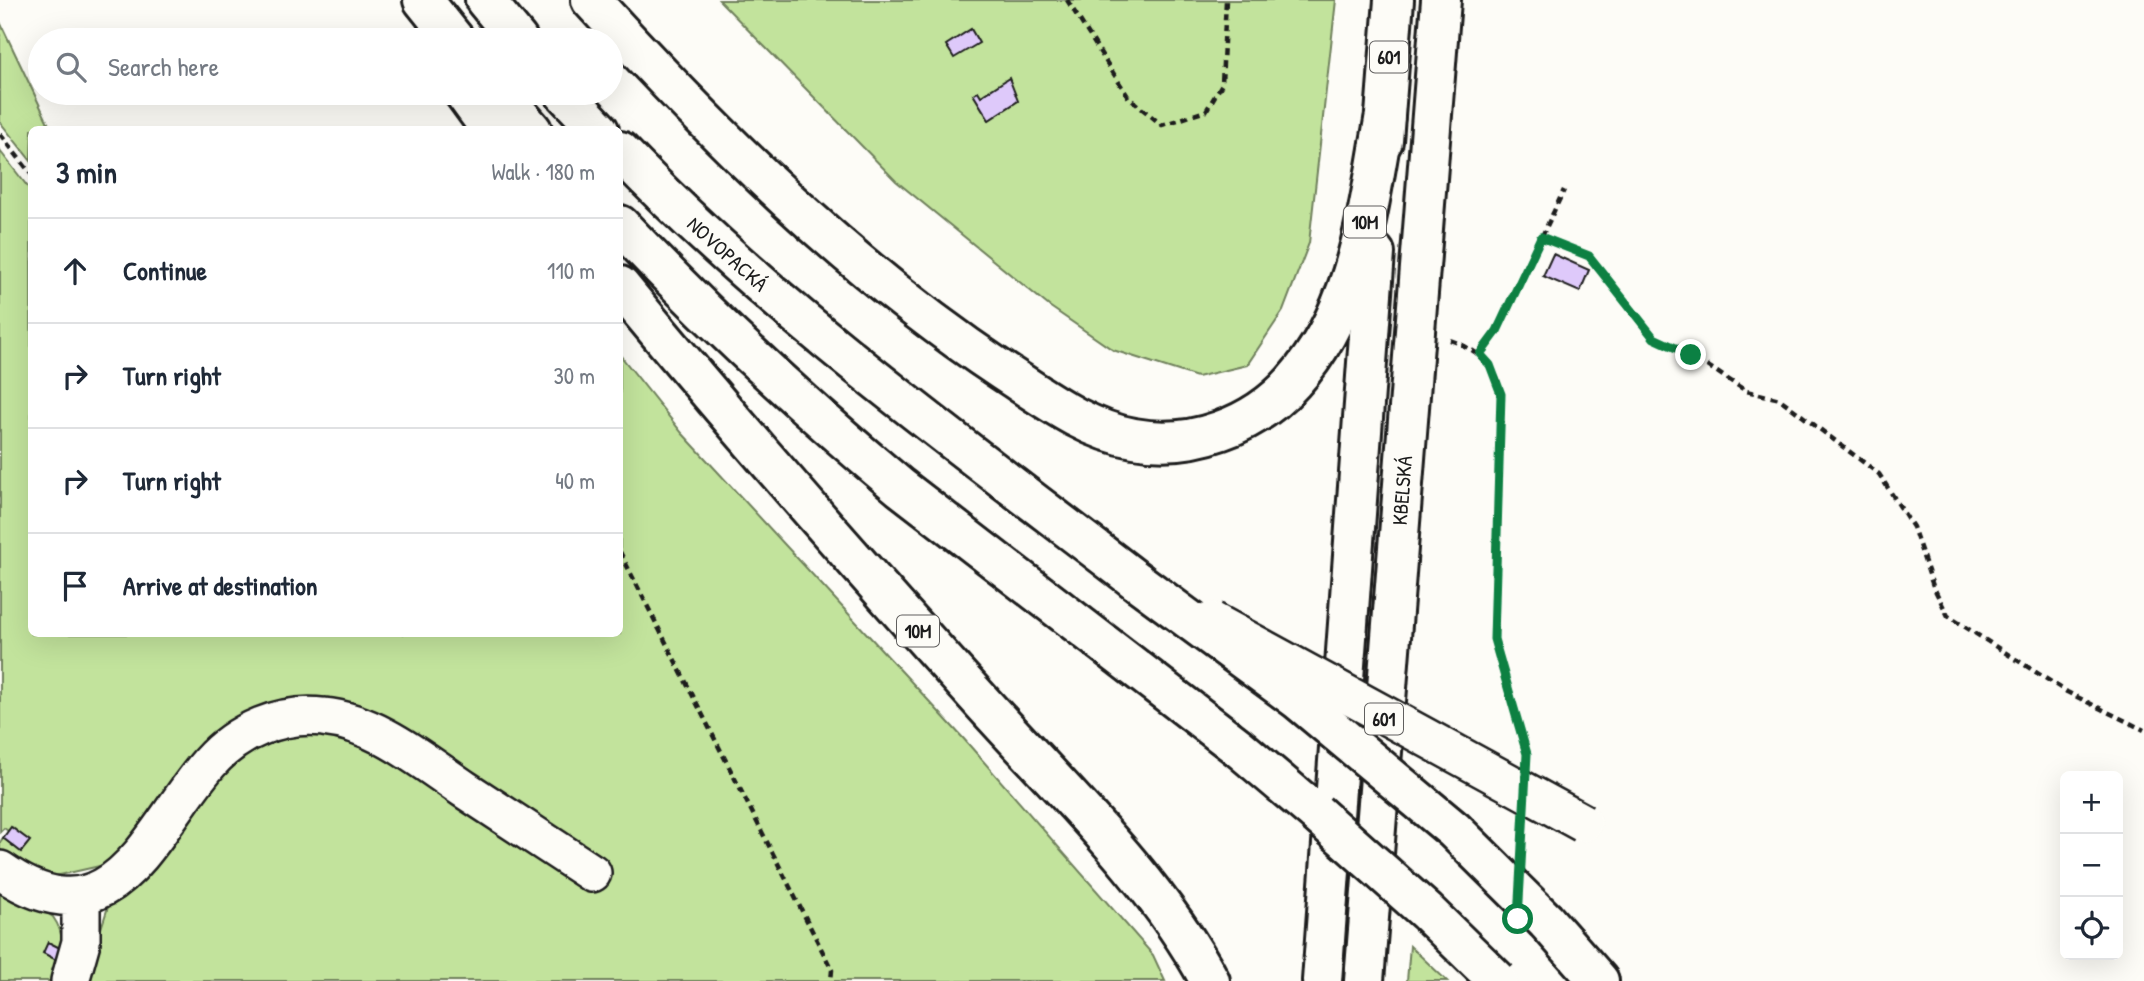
<!DOCTYPE html>
<html lang="en">
<head>
<meta charset="utf-8">
<style>
  :root { --surface:#fff; --page:#f6f6f7; --text:#1f2937; --muted:#747a83; --line:#e0e1e3 }
  body { margin:0; font-family:"Patrick Hand",sans-serif; background:var(--page); color:var(--text) }
  .controls { position:absolute; right:21px; bottom:21px; display:grid; overflow:hidden; border-radius:10px; box-shadow:0 7px 28px #0002 }
  .controls button { width:63px; height:63px; display:grid; place-items:center; padding:0; border:0; border-bottom:2px solid var(--line); background:var(--surface); color:var(--text); font:35px sans-serif }
  .stop { position:absolute; width:21px; height:21px; margin:-16px; border:5px solid #0b8043; border-radius:50%; background:#fff }
  .stop.end { background:#0b8043; border-color:#fff; box-shadow:0 2px 7px #0008 }
  .list { margin:0; padding:0; list-style:none }
  h2 { display:flex; justify-content:space-between; align-items:center; height:91px; margin:0; padding:0 28px; font-size:30px }
  h2 small { font-size:23px; font-weight:400; color:var(--muted) }
  .list li { display:grid; grid-template-columns:46px 1fr auto; gap:21px; align-items:center; box-sizing:border-box; height:105px; padding:0 28px; border-top:2px solid var(--line) }
  .list b { display:block; font-size:26px; white-space:nowrap }
  .list em { font-size:23px; font-style:normal; color:var(--muted) }
  .icon { flex:none; width:38px; height:38px; fill:none; stroke:currentColor; stroke-width:2; stroke-linecap:round; stroke-linejoin:round }
  .map { position:relative; flex:none; width:2144px; height:981px; overflow:hidden }
  .search { position:absolute; background:var(--surface); box-shadow:0 7px 28px #0002; left:28px; top:28px; width:595px; height:77px; display:flex; align-items:center; gap:18px; box-sizing:border-box; padding:0 24px; border-radius:38px; color:var(--muted); font-size:26px }
  .panel { position:absolute; background:var(--surface); box-shadow:0 7px 28px #0002; left:28px; top:126px; width:595px; height:511px; border-radius:10px }
  .map>svg:first-child { display:block }
  .green { fill:#c2e39c; stroke:#6f805c; stroke-width:2 }
  .building { fill:#dec9fa; stroke:#1c1c1c; stroke-width:2 }
  .lines { fill:none; stroke-linecap:round; stroke-linejoin:round }
  .minor-casing { stroke:#1c1c1c; stroke-width:42 }
  .major-casing { stroke:#1c1c1c; stroke-width:44 }
  .highway-casing { stroke:#1c1c1c; stroke-width:44 }
  .path { stroke:#1c1c1c; stroke-width:4.5; stroke-dasharray:7 5; stroke-linecap:butt }
  .minor { stroke:#fdfcf7; stroke-width:37 }
  .major { stroke:#fdfcf7; stroke-width:38 }
  .highway { stroke:#fdfcf7; stroke-width:38 }
  .minor-bridge-casing { stroke:#1c1c1c; stroke-width:42; stroke-linecap:butt }
  .highway-bridge-casing { stroke:#1c1c1c; stroke-width:44; stroke-linecap:butt }
  .minor-bridge { stroke:#fdfcf7; stroke-width:37 }
  .highway-bridge { stroke:#fdfcf7; stroke-width:38 }
  .route { stroke:#0b8043; stroke-width:9 }
  .labels { text-anchor:middle; stroke-width:5; stroke-linejoin:round; paint-order:stroke }
  .shield { fill:#fdfcf7; stroke:#605f5e; stroke-width:2 }
  .shield-label { font-size:19px; font-weight:bold; fill:#1c1c1c }
  .street-label { font-size:21px; fill:#1c1c1c; stroke:#fdfcf7 }
</style>
</head>
<body>
<div class="map">
<svg width="2144" height="981" viewBox="0 0 2144 981">
  <rect width="100%" height="100%" fill="#fdfcf7"/>
  <filter id="ink" filterUnits="userSpaceOnUse"><feTurbulence type="fractalNoise" baseFrequency=".0143" numOctaves="2"/><feDisplacementMap in="SourceGraphic" scale="14" xChannelSelector="R" yChannelSelector="G"/><feConvolveMatrix kernelMatrix="1 2 1 2 8 2 1 2 1" color-interpolation-filters="sRGB"/></filter>
  <g filter="url(#ink)">
    <!-- green -->
    <path class="green" d="M719,0H1336L1309,243L1283,311L1247,365L1197,377L1113,350L1049,306L896,181Z
      M0,22L51,129L32,130L31,161L0,122Z
      M0,151L31,191L32,634H620V355L682,433L963,738L1153,955L1165,981H84L108,907L213,776L272,735L341,732L595,869L294,706L104,865L51,877L0,861V842L3,838L21,851L29,841L12,827L8,831L4,828L0,832Z
      M0,881L53,917C68,938 61,957 57,981H0Z
      M1410,946L1447,981H1407Z"/>
    <!-- building -->
    <path class="building" d="M971,29L979,43L954,58L946,45Z
      M1009,78L1018,101L989,120L973,94L978,91L981,96Z
      M1553,254L1589,270L1580,292L1543,276Z
      M11,827L30,841L21,852L3,838Z
      M48,942L62,949L56,960L43,953Z"/>
    <g class="lines">
      <defs>
        <path id="minor" d="M0,870C113,949 149,832 209,763C237,731 282,712 323,717C376,722 421,760 464,789C506,817 549,845 592,873
          M70,981L81,942V895"/>
        <g id="major">
          <path id="s1" d="M1364,981L1441,0"/>
        </g>
        <g id="highway">
          <path d="M423,0L455,40"/>
          <path d="M485,0L518,40"/>
          <path d="M591,0C716,137 849,269 1004,372C1044,398 1086,430 1134,438C1191,449 1254,426 1293,382C1359,309 1368,207 1385,115"/>
          <path d="M464,93L491,130"/>
          <path d="M500,93L532,130"/>
          <path d="M564,93L599,130"/>
          <path d="M1383,141L1394,0"/>
          <path id="s2" d="M620,151C772,310 964,448 1138,582"/>
          <path d="M620,225C708,318 802,405 900,487L1238,747L1316,813"/>
          <path d="M620,286C736,427 857,564 980,700C1058,787 1155,877 1210,981"/>
          <path d="M1546,921L1599,981"/>
          <path d="M1322,981L1375,253"/>
        </g>
      </defs>
      <!-- minor casing -->
      <use href="#minor" class="minor-casing"/>
      <!-- major casing -->
      <use href="#major" class="major-casing"/>
      <!-- highway casing -->
      <use href="#highway" class="highway-casing"/>
      <!-- path -->
      <path class="path" d="M1067,0L1129,98L1162,125L1206,111L1222,84L1226,0
        M0,134L32,175
        M1541,237L1589,256L1654,338L1691,355L1746,391L1780,399L1879,474L1913,527L1933,586L1948,616L2067,692L2144,730
        M1450,340C1478,350 1495,364 1501,394L1494,639L1525,749
        M1480,353L1497,331L1564,190
        M620,552L832,970L831,981"/>
      <!-- minor -->
      <use href="#minor" class="minor"/>
      <!-- major -->
      <use href="#major" class="major"/>
      <!-- highway -->
      <use href="#highway" class="highway"/>
      <defs>
        <path id="minor-bridge" d="M1212,621L1583,823"/>
        <path id="highway-bridge" d="M1138,582L1298,700L1454,830L1546,921
          M1316,813L1427,912L1498,981"/>
      </defs>
      <!-- minor-bridge casing -->
      <use href="#minor-bridge" class="minor-bridge-casing"/>
      <!-- highway-bridge casing -->
      <use href="#highway-bridge" class="highway-bridge-casing"/>
      <!-- minor-bridge -->
      <use href="#minor-bridge" class="minor-bridge"/>
      <!-- highway-bridge -->
      <use href="#highway-bridge" class="highway-bridge"/>
    </g>
  </g>
  <g class="lines" filter="url(#ink)">
    <!-- route -->
    <path class="route" d="M1518,919L1527,754L1494,639L1501,394L1490,365L1480,354L1497,331L1541,237L1589,256L1654,338L1691,355"/>
  </g>
  <g class="labels">
    <!-- shield labels -->
    <g class="shield">
      <rect x="1370" y="41.5" width="38" height="31" rx="5"/>
      <rect x="1344" y="206.5" width="42" height="31" rx="5"/>
      <rect x="897" y="615.5" width="42" height="31" rx="5"/>
      <rect x="1365" y="703.5" width="38" height="31" rx="5"/>
    </g>
    <g class="shield-label">
      <text x="1389" y="64">601</text>
      <text x="1365" y="229">10M</text>
      <text x="918" y="638">10M</text>
      <text x="1384" y="726">601</text>
    </g>
    <!-- street labels -->
    <g class="street-label">
      <text dy="7" stroke="none"><textPath href="#s2" startOffset="149">NOVOPACKÁ</textPath></text>
      <text dy="7" stroke="none"><textPath href="#s1" startOffset="492">KBELSKÁ</textPath></text>
    </g>
  </g>
</svg>
<div class="controls">
<button>+</button>
<button>−</button>
<button><svg class="icon" aria-label="locate" viewBox="0 0 24 24"><circle cx="12" cy="12" r="6"/><path d="M12 2v4M12 18v4M2 12h4M18 12h4"/></svg></button>
</div>
<div class="stop" style="left:1518px;top:919px"></div>
<div class="stop end" style="left:1691px;top:355px"></div>
<div class="search"><svg class="icon" aria-label="search" viewBox="0 0 24 24"><circle cx="10" cy="10" r="6"/><path d="M15 15l6 6"/></svg>Search here</div>
<section class="panel">
<h2>3 min<small>Walk · 180 m</small></h2>
<ul class="list">
<li><svg class="icon" aria-label="ahead" viewBox="0 0 24 24"><path d="M12 20V5M6 11l6-6 6 6"/></svg><div><b>Continue</b></div><em>110 m</em></li>
<li><svg class="icon" aria-label="right" viewBox="0 0 24 24"><path d="M7 20v-9h11M14 6l5 5-5 5"/></svg><div><b>Turn right</b></div><em>30 m</em></li>
<li><svg class="icon" aria-label="right" viewBox="0 0 24 24"><path d="M7 20v-9h11M14 6l5 5-5 5"/></svg><div><b>Turn right</b></div><em>40 m</em></li>
<li><svg class="icon" aria-label="arrive" viewBox="0 0 24 24"><path d="M6 21V4h12l-3 4 3 4H6"/></svg><div><b>Arrive at destination</b></div></li>
</ul>
</section>
</div>
</body>
</html>
